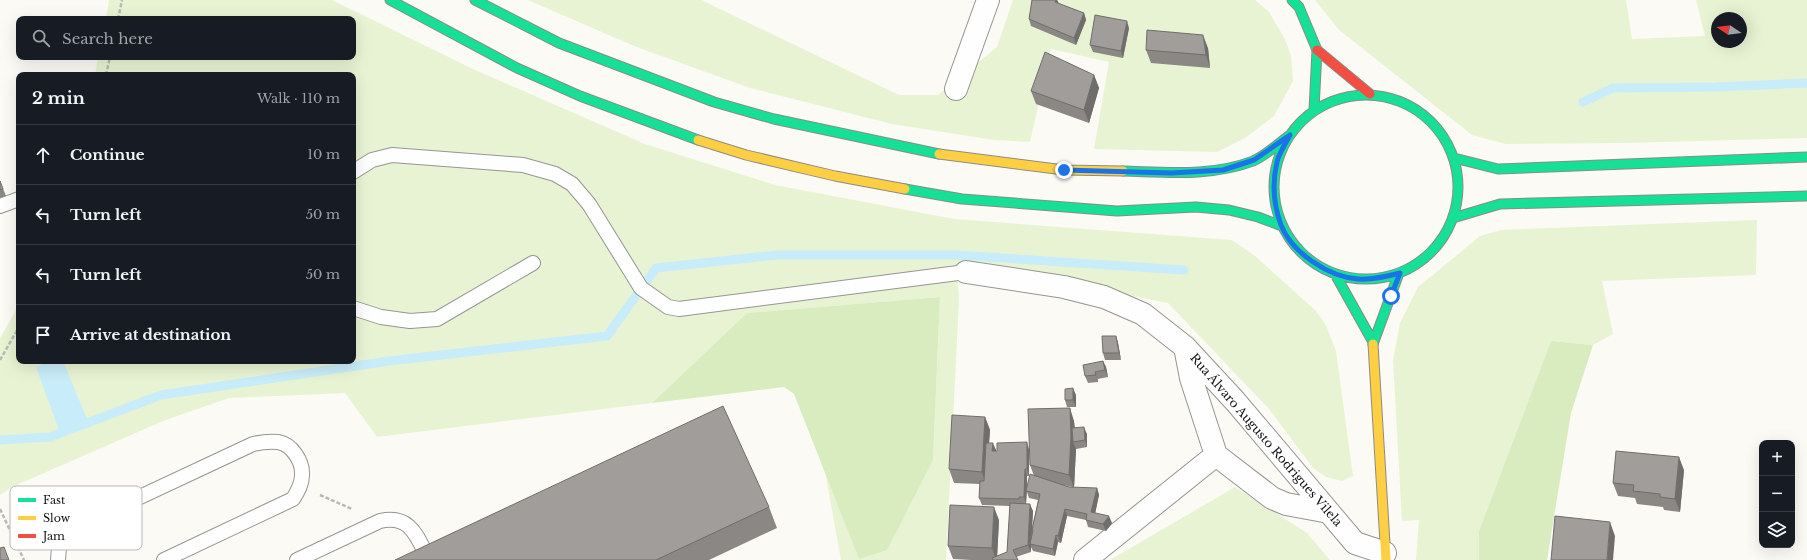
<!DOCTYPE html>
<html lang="en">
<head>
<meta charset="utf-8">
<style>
  :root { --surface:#171b24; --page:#242831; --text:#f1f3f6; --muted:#9ea1a6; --line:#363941 }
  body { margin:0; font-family:"Libre Baskerville",serif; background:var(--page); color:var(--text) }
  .controls { position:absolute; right:12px; bottom:12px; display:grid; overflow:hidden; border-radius:8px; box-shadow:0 4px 16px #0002 }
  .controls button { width:36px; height:36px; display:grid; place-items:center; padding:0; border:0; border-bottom:1px solid var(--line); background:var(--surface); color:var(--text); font:20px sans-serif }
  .compass { position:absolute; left:1711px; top:12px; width:36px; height:36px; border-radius:50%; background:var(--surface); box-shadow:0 4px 16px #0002; rotate:283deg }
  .stop { position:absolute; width:12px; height:12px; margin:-9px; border:3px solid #1a73e8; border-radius:50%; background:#fff }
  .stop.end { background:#1a73e8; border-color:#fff; box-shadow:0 1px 4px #0008 }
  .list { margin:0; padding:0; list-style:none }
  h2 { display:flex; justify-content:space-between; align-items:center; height:52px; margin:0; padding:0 16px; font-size:17px }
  h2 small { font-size:13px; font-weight:400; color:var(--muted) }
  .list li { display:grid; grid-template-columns:26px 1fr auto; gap:12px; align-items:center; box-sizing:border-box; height:60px; padding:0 16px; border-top:1px solid var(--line) }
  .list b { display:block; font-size:15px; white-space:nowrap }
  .list em { font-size:13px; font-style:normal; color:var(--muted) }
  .icon { flex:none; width:22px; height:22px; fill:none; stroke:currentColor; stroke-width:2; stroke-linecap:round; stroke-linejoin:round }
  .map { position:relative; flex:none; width:1807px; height:560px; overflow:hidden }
  .search { position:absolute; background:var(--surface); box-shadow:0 4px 16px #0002; left:16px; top:16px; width:340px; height:44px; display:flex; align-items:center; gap:10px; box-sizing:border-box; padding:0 14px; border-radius:8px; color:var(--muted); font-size:15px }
  .panel { position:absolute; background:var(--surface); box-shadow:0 4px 16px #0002; left:16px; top:72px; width:340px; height:292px; border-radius:8px }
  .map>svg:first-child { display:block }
  .green { fill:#e8f3d3; fill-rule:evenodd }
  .forest { fill:#d9ecc0 }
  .water { fill:#c8ecf9 }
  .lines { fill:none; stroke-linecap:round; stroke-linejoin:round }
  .stream { stroke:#c8ecf9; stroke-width:9 }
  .lane-casing { stroke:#969593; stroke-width:16 }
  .street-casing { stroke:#969593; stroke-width:24 }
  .fast-casing { stroke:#8c8b89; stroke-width:11 }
  .slow-casing { stroke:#8c8b89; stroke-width:11 }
  .jam-casing { stroke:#8c8b89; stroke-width:11 }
  .path { stroke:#b9b9b8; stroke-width:2.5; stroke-dasharray:4 2; stroke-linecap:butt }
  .lane { stroke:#fffefe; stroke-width:14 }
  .street { stroke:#fffefe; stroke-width:22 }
  .fast { stroke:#16e098; stroke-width:9 }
  .slow { stroke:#ffcf43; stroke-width:9 }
  .jam { stroke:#f24e42; stroke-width:9 }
  .wall { fill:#8a8784; fill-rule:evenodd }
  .shaded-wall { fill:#706e6c }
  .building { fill:#a09d9a; stroke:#706e6c }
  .route { stroke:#1a73e8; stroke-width:5 }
  .labels { text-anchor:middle; stroke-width:4; stroke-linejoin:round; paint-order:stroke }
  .street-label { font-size:12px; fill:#0f0f0f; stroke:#fff }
  .key { fill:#fff; stroke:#b7b7b7; stroke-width:1 }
  .key-label { font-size:11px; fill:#0f0f0f }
</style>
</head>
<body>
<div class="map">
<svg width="1807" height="560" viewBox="0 0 1807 560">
  <rect width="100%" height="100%" fill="#fcfaf5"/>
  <!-- green -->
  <path class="green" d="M109,0H332L473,69L645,144L775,185L954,219L1232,240L1255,256L1316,311L1326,325L1336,351L1353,476L1342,481L1326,477L1313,468L1269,409L1168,303L957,262L959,300L946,560H841L825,471L859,559L933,460L940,297L747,313L652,403L377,437L345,393L229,398L163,421L12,487L0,495V338L19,305V361H353V75H95L98,57H353V19H106Z
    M528,0H701L899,95H938L997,47L1013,0H1255L1269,12L1285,39L1291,56L1293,81L1274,116L1245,138L1217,152L1094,149L1109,62L1051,49L1030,142L994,140L892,124L750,88L634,46Z
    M1315,0H1626L1632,39L1705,36L1696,0H1807V138L1624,143L1506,144L1472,135L1339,30ZM1717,18H1741V42H1717Z
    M1757,220L1756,275L1602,281L1613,334L1593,345L1551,341L1479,531V560H1416L1419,520L1402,521L1393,360L1400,323L1418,287L1480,236L1501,230Z
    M1235,487L1307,533L1330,560H1110Z"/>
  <!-- forest -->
  <path class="forest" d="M940,297L933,460L887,550L859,559L794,394L784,387L652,403L747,313Z
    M1551,341L1593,345L1571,413L1547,560H1479V531Z"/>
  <!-- water -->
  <path class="water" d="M49,361H63L87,419L59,430L36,367Z"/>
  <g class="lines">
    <!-- stream -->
    <path class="stream" d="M1583,102L1613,88L1716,87L1807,83
      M1,440L50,437L161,395L389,361L607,336L656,268L777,255H956L1184,270"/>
    <defs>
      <path id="lane" d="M353,172L372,160L392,155L523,165L555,174L572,184L589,204L641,288L668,307L679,309L966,272
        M0,206L19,199
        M353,308L381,317L410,321L437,319L533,263
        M58,560C59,539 61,537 78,526L253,444C262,442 270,441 278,442C292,444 303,462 302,475C302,484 298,491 293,499L164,560
        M297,560L380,521C411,514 417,537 429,560"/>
      <path id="street" d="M956,89L988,0
        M966,272L1064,287L1104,297L1143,314L1185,347L1235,401L1355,543L1385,553
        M1185,347L1191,378L1216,455L1272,498L1286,504L1329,512
        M1085,560L1216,455"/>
      <path id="fast" d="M390,0L517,68L580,96L698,140
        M475,0L559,43L714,102L774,119L939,154
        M1292,0L1299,7L1317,50L1314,110
        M1274 187a92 92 0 1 1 184 0a92 92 0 1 1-184 0Z
        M1454,158L1498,169L1807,157
        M1123,171C1165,172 1212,177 1253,161C1264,157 1279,143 1290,135
        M905,189L962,199L1117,211L1196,207L1229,210L1258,217L1282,226
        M1453,218L1500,204L1807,196
        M1335,274L1373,342
        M1373,344L1399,273"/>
      <path id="slow" d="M698,140L746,155L835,176L905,189
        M939,154L1064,170L1123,171
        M1373,344L1386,560"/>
      <path id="jam" d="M1317,50L1370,94"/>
    </defs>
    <!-- lane casing -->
    <use href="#lane" class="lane-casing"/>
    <!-- street casing -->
    <use href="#street" class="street-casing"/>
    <!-- fast casing -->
    <use href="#fast" class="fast-casing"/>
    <!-- slow casing -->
    <use href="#slow" class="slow-casing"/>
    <!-- jam casing -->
    <use href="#jam" class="jam-casing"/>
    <!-- path -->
    <path class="path" d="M118,19L122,0
      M106,75L110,57
      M0,360L19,327
      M320,495L352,509
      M0,509L24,560"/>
    <!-- lane -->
    <use href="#lane" class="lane"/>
    <!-- street -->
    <use href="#street" class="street"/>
    <!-- fast -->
    <use href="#fast" class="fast"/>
    <!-- slow -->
    <use href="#slow" class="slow"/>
    <!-- jam -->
    <use href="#jam" class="jam"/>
  </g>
  <!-- wall -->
  <path class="wall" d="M1032,0H1057L1059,4L1084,13L1086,20L1076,45L1031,26L1029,19Z
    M1129,28L1123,58L1093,52L1090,45Z
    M1208,48L1210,68L1151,63L1146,50Z
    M1094,75L1099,88L1089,123L1036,104L1031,91Z
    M0,181L6,196L0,198Z
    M1116,336L1118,343L1121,360H1105L1103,353Z
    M1103,361L1106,367L1108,377L1098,379V382L1088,383L1085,376Z
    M1076,395V407H1067L1065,400Z
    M985,417L990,430L989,443L996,450V451L1029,449V476H1027V488L1034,476L1030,465L1074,421L1075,428L1087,434V447L1076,449L1074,488H1097L1099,495L1095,513L1112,523L1106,531L1088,527L1086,520L1067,516L1061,543L1058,542L1055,556L1033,551L1031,547V552L1016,557L1018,560H971L953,559L948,546L999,520L997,556L1007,552L1010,506L982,505L979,498L980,484L954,483L949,469ZM1058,484L1073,487H1069ZM1027,492L1029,498L1038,500L1032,528L1033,511L1026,504Z
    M1684,470L1680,512L1664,510L1663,507L1637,504L1635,498L1618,496L1613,483Z
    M769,507L777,528L709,560H395Z"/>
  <!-- shaded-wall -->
  <path class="shaded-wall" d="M1056,0H1057L1059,4L1055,2Z
    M1084,13L1086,20L1076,45L1074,38Z
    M1127,21L1129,28L1123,58L1121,51Z
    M1203,35L1208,48L1210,68L1206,55Z
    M1094,75L1099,88L1089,123L1084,110Z
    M1116,336L1118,343L1121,360L1119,353Z
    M1103,361L1106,367L1108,377L1105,370Z
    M1073,388L1076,395V407L1073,400Z
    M1070,408L1074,421L1075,441L1073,442L1076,449L1074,488L1069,475Z
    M985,417L990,430L986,485L982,472Z
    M1084,427L1087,434V447L1085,440Z
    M1027,442L1029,449V476L1027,469Z
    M993,443L996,450L995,458L992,451Z
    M1679,457L1684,470L1680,512L1675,499Z
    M1025,469L1027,476L1026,504L1024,497Z
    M1097,488L1099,495L1094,519L1091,512Z
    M1030,504L1033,511L1031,545L1030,544L1031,546V552L1028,545Z
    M994,507L999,520L997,560H996L992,548Z
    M1065,509L1067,516L1061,543L1058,536Z
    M1109,516L1112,523L1106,531L1103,524Z
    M1610,522L1615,536L1613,560H1607Z
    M1056,535L1058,542L1055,556L1053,549Z"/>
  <!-- building -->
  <path class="building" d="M1032,0H1056L1055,2L1084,13L1074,38L1029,19Z
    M1095,15L1127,21L1121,51L1090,45Z
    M1147,30L1203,35L1206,55L1146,50Z
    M1045,52L1094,75L1084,110L1031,91Z
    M0,181L3,189L0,190Z
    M1102,336H1116L1119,353H1103Z
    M1103,361L1105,370L1095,372L1096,375L1085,376L1083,365Z
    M1073,388V400H1065V389Z
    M723,406L769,507L656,560H395Z
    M1070,408L1071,436L1069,475L1030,465L1028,409Z
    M952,415L985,417L982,472L949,469Z
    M1084,427L1085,440L1073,442L1072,428Z
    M1027,442V469H1025L1024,497H1019V499L979,498L980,481H984L986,443H993L992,451H997V443Z
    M1616,451L1679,457L1675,499L1660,497V494L1633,491L1634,485L1613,483Z
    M1030,474L1069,487L1097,488L1091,512L1109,516L1103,524L1086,520L1087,514L1065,509L1058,536L1056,535L1053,549L1030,544L1033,530H1032L1040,494L1026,491Z
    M1010,503L1030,504L1028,545L1013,550L1018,560H993L992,558L1007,552Z
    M950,505L994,507L992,548L948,546Z
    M1555,516L1610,522L1607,560H1551Z
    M4,547L9,560H0V548Z"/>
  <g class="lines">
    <!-- route -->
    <path class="route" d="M1064,170L1171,173L1223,170L1254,160L1290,135C1286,143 1279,153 1277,162C1272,183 1274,206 1281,225C1292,253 1329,277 1358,279C1372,280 1385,277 1400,273L1391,296"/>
  </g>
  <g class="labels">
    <!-- street labels -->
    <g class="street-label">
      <text transform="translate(1266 440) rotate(49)" y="4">Rua Álvaro Augusto Rodrigues Vilela</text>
    </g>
  </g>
  <!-- legend -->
  <rect x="10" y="486" width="132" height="64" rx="6" class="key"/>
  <rect x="18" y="498" width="18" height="4" fill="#16e098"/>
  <rect x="18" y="516" width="18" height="4" fill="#ffcf43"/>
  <rect x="18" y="534" width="18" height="4" fill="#f24e42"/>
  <g class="key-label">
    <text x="43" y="504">Fast</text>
    <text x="43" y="522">Slow</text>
    <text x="43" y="540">Jam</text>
  </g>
</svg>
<div class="controls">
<button>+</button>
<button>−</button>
<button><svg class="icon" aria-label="layers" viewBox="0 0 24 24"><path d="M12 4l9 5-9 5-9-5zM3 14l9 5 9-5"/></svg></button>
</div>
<svg class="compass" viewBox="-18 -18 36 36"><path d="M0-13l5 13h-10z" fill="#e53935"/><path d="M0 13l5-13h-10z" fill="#9ea1a6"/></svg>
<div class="stop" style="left:1391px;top:296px"></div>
<div class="stop end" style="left:1064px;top:170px"></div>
<div class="search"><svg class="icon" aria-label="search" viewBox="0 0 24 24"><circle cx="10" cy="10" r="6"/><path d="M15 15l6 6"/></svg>Search here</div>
<section class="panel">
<h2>2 min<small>Walk · 110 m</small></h2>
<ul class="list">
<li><svg class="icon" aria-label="ahead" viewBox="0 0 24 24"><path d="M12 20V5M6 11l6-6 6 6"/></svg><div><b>Continue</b></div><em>10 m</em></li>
<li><svg class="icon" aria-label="left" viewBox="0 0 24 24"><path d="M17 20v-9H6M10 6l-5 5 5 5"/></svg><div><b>Turn left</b></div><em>50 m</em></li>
<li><svg class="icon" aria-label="left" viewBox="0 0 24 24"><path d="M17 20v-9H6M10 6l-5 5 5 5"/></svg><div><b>Turn left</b></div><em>50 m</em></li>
<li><svg class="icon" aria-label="arrive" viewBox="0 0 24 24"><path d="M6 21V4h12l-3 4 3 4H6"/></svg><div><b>Arrive at destination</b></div></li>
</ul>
</section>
</div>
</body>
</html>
